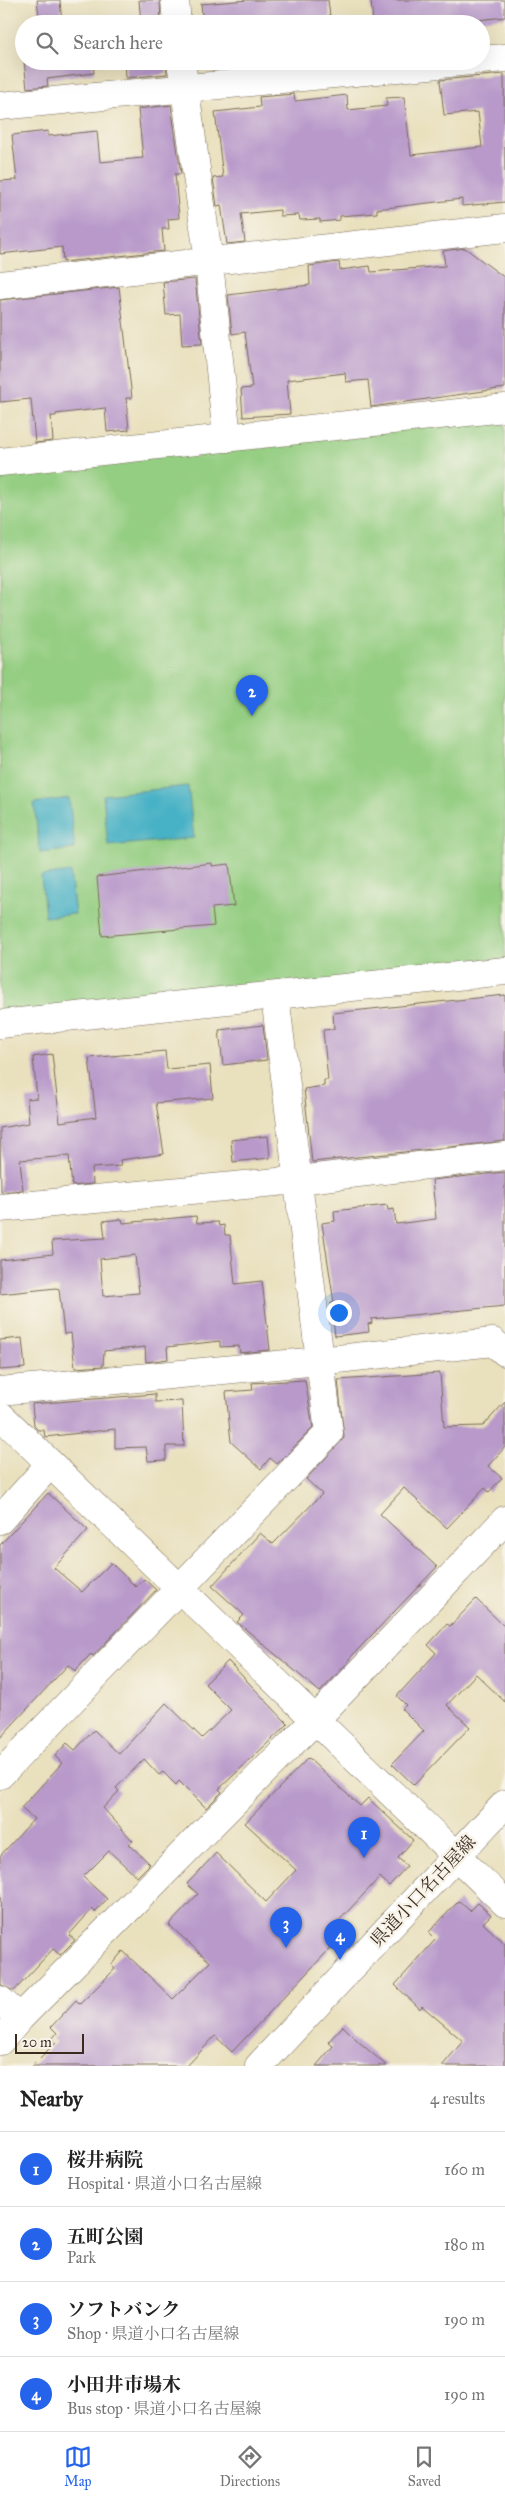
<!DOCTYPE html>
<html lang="en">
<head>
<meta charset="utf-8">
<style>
  :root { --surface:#fff; --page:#f2f2f2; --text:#222; --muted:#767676; --line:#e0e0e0; --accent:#2563eb }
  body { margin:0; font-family:"IM FELL Great Primer","Noto Serif JP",serif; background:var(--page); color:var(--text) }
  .scale { position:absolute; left:15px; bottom:12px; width:69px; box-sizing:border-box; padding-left:5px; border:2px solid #3b2a1e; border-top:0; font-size:14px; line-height:18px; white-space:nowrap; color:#3b2a1e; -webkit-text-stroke:4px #f7f3e8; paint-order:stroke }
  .you { position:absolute; left:338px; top:1312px; width:18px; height:18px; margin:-12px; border:4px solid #fff; border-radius:50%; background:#1a73e8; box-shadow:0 0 0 8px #1a73e833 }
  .badge { display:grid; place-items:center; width:32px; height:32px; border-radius:50%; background:var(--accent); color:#fff; font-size:16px; font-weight:700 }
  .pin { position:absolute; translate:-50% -41px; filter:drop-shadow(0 1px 2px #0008) }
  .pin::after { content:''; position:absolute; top:26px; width:18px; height:15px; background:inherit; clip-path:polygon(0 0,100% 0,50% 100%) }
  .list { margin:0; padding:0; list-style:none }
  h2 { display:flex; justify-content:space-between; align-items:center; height:65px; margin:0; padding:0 20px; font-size:21px }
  h2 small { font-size:16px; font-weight:400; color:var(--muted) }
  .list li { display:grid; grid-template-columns:32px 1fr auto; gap:15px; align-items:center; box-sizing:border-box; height:75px; padding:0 20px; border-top:1px solid var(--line) }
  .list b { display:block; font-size:19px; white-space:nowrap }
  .list p { margin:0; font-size:16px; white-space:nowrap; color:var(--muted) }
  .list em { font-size:16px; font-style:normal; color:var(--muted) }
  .icon { flex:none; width:28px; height:28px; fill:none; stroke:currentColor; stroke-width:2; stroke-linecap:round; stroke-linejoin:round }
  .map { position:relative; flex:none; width:505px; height:2066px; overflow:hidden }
  .search { position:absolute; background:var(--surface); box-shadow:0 5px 20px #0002; left:15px; right:15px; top:15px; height:55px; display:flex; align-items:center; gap:12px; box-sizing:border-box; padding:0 18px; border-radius:28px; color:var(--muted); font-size:19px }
  .sheet { height:365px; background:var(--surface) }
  nav { display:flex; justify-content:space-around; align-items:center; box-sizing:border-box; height:70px; border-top:1px solid var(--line); background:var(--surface); font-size:14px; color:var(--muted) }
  nav a { display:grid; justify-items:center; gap:2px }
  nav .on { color:var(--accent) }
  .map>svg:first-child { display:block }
  .green { fill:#94ce82; stroke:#687c50 }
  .water { fill:#47b1c5; stroke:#416e72 }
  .building { fill:#b899ca; fill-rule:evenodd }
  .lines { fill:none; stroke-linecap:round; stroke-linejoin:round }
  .minor-casing { stroke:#786a56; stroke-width:29 }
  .major-casing { stroke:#786a56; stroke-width:29 }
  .minor { stroke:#fff; stroke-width:28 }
  .major { stroke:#fff; stroke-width:28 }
  .labels { text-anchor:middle; stroke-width:5; stroke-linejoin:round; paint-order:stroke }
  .street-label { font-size:18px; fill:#3b2a1e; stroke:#f7f3e8 }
</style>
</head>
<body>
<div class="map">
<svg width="505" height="2066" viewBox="0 0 505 2066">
  <rect width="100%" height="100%" fill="#f7f3e8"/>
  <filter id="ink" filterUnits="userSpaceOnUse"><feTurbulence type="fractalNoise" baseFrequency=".02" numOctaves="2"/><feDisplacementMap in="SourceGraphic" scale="10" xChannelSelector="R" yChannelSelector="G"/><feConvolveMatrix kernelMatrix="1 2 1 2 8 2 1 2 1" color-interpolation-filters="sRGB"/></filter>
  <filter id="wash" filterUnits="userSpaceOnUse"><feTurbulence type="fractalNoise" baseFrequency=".0096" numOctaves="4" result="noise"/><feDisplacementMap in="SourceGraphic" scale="20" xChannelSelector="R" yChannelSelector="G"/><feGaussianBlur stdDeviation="1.12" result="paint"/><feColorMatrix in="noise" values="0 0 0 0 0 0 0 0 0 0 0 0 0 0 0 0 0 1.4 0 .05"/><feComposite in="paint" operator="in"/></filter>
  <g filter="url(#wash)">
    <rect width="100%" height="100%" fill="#e9e0bd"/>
    <!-- green -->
    <path class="green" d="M505,414V963L0,1015V469Z"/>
    <!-- water -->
    <path class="water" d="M188,786L194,838L108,846L103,795Z
      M69,798L75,849L40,853L34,803Z
      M70,872L75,914L45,917L41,876Z"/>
    <g id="blocks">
      <!-- building -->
      <path class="building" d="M37,0H60L62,24H40Z
        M139,0H160L161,24H141Z
        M248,0H328L331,24H203L201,4Z
        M371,0H505V17L441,24H373Z
        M24,61H93L94,73L47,79L48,86L27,88Z
        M125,61H166L167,74L126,78Z
        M504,74L505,202L462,206V199L377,209V213L340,216V220L320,222V219L300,220L299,215L280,216V210L241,214L245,242L227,244L221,205L217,206L213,178L223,177L215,112L260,107L259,97L294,94L295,101L347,95L348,110L387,106L386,98L404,97L411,155L482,147L478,112L444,115L440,80Z
        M171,105L181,174H175L179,218L168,219L169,229H162L164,251L63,262L62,247L0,254V181L17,180L12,135L48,131V136L97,131L100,162L143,158L138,109Z
        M465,248L505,278V388L371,407L368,380L346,382L345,373L287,380L290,414L243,417L241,389L252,388L245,332L232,334L228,295L310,285L309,266L339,262L340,270L370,266L371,272L445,266L443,251Z
        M195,279L202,344L182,345L180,314L166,315L163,282Z
        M119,287L132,398H126L129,430L107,432L105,408L56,414V416H51L53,441L35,443L31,399L0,402V300Z
        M212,863V866L229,864L234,906L212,908L214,926L102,936L97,877Z
        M505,995V1141L312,1162L304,1089L324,1086V1080H328L323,1030L334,1029L333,1013Z
        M263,1025L267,1060L223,1065L219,1030Z
        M165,1051L167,1069L210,1065L213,1098L156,1103L164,1154L120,1160L121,1166L92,1168L93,1184L72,1186L69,1156L20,1160L23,1190L1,1192L0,1128L29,1123L27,1099L37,1098L33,1057L52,1054L60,1122L96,1117L89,1058Z
        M268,1136L270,1158L233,1162L231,1140Z
        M505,1172V1306L371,1319L372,1323L368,1324L369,1332L335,1336L331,1303H334L322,1223L335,1221L334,1211L387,1205L388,1210L394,1209L396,1224L436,1219L432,1180Z
        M196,1216L197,1223L218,1222L219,1226L224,1225L225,1235H230L235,1284L262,1281L270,1350L240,1353L239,1346L220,1347V1341L167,1347L168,1359L146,1362L145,1347L104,1351L103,1366L75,1368L71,1333L64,1334L59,1289L56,1288L0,1294V1260L53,1254L52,1241L105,1238L103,1221L122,1219L123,1223ZM135,1255L139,1293L103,1296L100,1259Z
        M22,1338L25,1368L0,1370V1340Z
        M440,1373L444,1427L483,1426L505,1402V1447L488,1466L502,1478L489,1492L485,1488L447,1528L404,1488L380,1514L437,1567L348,1660L349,1661L320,1692L237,1622L244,1615L212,1586L260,1533L273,1544L322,1494L306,1479L344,1438L338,1380Z
        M305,1380L313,1428L277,1464L270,1458L261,1469L231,1442L226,1392L253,1390L252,1383Z
        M155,1394V1402L182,1401L184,1446H166V1460L148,1461L146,1447L115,1448V1429L45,1437L44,1430H38L34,1426L32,1404Z
        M48,1493L88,1530L54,1568L82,1592L111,1563L136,1587L144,1579L156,1590L93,1656L91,1654L75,1671L68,1665L0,1738V1545Z
        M476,1599L505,1627V1702L476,1674L447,1705L470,1727L414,1785L392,1764L424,1731L402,1709L406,1705L397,1696L436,1653L428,1645L447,1624L450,1626Z
        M228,1661L288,1724L219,1789L222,1792L206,1808L179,1781L176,1785L163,1772L159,1775L144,1759L116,1788L119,1791L103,1808L133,1841L129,1844L150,1864L137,1877L109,1851L83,1877L107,1899L95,1912L92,1909L69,1935L75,1940L60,1955L53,1949L14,1991L1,1985L0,1856L34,1819L21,1808L62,1763L55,1756L67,1743L75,1750L94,1730L119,1754L166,1703L202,1738L231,1710L205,1684Z
        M308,1758L360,1806L368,1798L413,1840L398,1858L407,1866L389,1886L380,1877L332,1928L341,1937L232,2052L215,2036L187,2066H32L56,2042L52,2039L57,2033L51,2027L76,2000L80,2004L115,1969L111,1965L123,1951L173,1999L210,1962L169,1925L198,1894L187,1884L216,1853L266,1902L296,1870L245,1823Z
        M459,1901L470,1911L478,1903L491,1915L483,1923L505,1944V2066H442L463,2041L422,2006L420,2009L395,1985L435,1940L428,1933Z
        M343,2026L359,2042L387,2066H316L333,2046L328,2042Z"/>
    </g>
  </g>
  <g filter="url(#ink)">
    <use href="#blocks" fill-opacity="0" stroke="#786a56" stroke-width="1"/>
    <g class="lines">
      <defs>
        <path id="minor" d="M175,0L177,24
          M481,60L505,58
          M181,61L209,262L227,438
          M0,106L471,61
          M0,285L505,228
          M0,462L505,408
          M0,1024L505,971
          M0,1208L298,1180L505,1156
          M0,1391L319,1361L493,1342L505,1352
          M0,1415L505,1903
          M0,1520L50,1464
          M0,1775L329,1433L275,996
          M0,2000L20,2018
          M0,2041L20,2018L316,1719L505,1520"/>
        <path id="major" d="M259,2066L505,1804"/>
      </defs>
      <!-- minor casing -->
      <use href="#minor" class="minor-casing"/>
      <!-- major casing -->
      <use href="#major" class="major-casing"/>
      <!-- minor -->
      <use href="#minor" class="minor"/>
      <!-- major -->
      <use href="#major" class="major"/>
    </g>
  </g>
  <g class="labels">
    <!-- street labels -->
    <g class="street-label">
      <text transform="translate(423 1891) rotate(-47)" y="6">県道小口名古屋線</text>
    </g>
  </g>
</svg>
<div class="scale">20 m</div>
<div class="you"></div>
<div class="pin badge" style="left:364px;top:1858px">1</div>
<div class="pin badge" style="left:252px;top:716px">2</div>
<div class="pin badge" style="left:286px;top:1948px">3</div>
<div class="pin badge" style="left:340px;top:1960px">4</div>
<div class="search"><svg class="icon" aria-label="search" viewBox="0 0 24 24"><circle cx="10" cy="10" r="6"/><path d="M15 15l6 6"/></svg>Search here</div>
</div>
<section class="sheet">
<h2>Nearby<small>4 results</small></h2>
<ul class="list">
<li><span class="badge">1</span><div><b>桜井病院</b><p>Hospital · 県道小口名古屋線</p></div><em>160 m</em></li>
<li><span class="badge">2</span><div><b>五町公園</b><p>Park</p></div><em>180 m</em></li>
<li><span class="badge">3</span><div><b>ソフトバンク</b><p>Shop · 県道小口名古屋線</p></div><em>190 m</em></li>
<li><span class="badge">4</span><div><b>小田井市場木</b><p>Bus stop · 県道小口名古屋線</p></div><em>190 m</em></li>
</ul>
</section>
<nav>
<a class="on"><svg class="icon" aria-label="map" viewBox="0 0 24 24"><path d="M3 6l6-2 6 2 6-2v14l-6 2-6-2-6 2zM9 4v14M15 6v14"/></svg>Map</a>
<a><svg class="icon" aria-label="directions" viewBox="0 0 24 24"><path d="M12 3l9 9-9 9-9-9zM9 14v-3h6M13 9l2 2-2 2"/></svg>Directions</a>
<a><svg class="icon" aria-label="saved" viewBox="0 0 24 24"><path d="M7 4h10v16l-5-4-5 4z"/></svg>Saved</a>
</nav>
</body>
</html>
